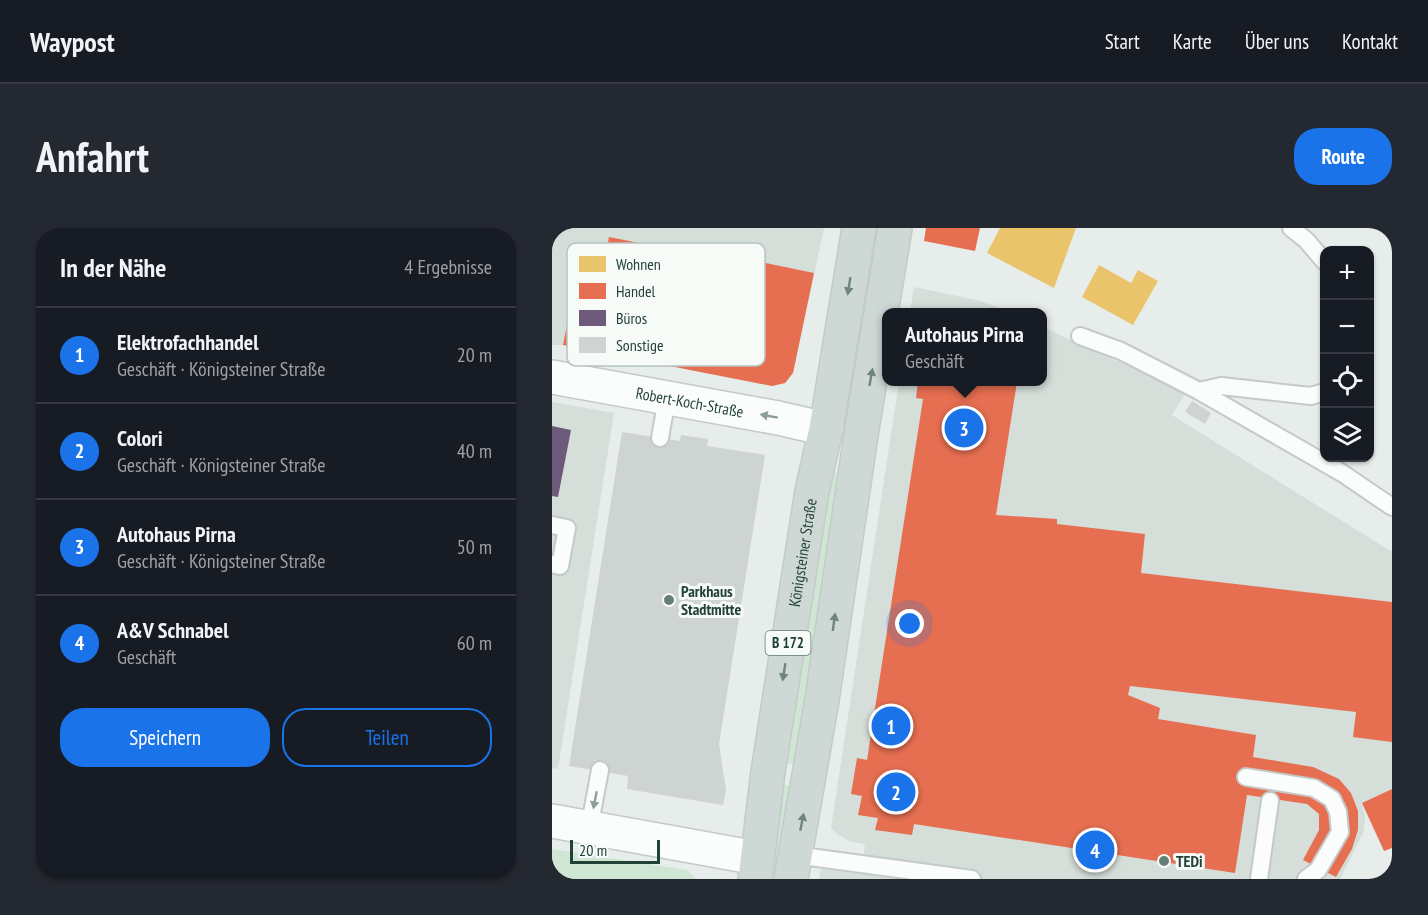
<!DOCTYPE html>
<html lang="de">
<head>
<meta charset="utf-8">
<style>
  :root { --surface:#171b24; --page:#242831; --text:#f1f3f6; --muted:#9ea1a6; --line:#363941; --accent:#1a73e8 }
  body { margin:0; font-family:"PT Sans Narrow",sans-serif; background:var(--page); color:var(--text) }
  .controls { position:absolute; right:18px; top:18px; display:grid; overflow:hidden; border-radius:12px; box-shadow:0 2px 4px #0004 }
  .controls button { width:54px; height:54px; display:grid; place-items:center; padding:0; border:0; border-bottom:2px solid var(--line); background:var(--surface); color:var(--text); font:30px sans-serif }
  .scale { position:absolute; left:18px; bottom:15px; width:90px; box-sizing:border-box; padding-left:6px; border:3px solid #224237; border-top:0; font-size:16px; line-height:21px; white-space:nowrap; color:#224237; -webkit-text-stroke:4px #f6fbf8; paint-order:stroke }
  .you { position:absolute; left:358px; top:396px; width:21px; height:21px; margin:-15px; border:4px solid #fff; border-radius:50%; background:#1a73e8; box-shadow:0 0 0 9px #1a73e833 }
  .badge { display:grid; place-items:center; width:39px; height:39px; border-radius:50%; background:var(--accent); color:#fff; font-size:20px; font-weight:700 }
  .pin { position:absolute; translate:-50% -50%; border:3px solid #fff; box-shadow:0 2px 6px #0006 }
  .popup { position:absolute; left:330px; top:80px; width:165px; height:78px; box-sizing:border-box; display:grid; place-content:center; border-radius:12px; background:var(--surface); filter:drop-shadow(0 2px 4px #0005); font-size:20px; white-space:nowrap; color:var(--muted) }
  .popup b { font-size:22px; color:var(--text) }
  .popup::after { content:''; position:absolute; left:50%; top:100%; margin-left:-12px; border:12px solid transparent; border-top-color:var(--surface) }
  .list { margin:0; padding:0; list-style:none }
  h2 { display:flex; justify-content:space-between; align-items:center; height:78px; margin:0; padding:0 24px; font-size:26px }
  h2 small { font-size:20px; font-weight:400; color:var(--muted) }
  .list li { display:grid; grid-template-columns:39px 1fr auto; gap:18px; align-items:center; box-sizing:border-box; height:96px; padding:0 24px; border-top:2px solid var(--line) }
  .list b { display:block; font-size:22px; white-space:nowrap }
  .list p { margin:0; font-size:20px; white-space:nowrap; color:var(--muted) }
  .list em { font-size:20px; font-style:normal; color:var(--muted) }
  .actions { display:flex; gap:12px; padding:18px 24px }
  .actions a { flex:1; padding:14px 0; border:2px solid var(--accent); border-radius:24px; text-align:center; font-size:21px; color:var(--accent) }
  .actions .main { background:var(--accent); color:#fff }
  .icon { flex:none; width:33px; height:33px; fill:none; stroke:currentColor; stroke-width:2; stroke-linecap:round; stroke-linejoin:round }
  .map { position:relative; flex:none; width:840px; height:651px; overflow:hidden; border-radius:24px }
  header { display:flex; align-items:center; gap:36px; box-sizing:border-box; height:84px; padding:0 30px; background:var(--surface); border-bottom:2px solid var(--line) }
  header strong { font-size:28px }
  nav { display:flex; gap:33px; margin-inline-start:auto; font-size:21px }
  .intro { display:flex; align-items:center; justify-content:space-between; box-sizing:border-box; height:144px; padding:0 36px }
  h1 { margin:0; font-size:42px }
  .button { padding:15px 27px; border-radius:24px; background:var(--accent); color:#fff; font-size:21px; font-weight:700 }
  main { display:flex; gap:36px; padding:0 36px }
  aside { flex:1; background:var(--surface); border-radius:24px; box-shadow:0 2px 4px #0004 }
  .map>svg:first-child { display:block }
  .built { fill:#d5ded9 }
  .green { fill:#d0e6d5 }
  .homes { fill:#e9c46a }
  .shops { fill:#e76f51 }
  .offices { fill:#6d597a }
  .building { fill:#ced4d1 }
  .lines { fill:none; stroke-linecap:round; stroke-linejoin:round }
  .lane-casing { stroke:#c4cac7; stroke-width:20 }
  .street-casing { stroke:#c4cac7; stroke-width:36 }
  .primary-casing { stroke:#c2ccc8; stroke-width:36 }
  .lane { stroke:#fbfcfc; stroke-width:16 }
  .street { stroke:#fbfcfc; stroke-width:33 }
  .primary { stroke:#ced8d4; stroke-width:33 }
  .oneway { fill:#6f867e }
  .oneway2 { fill:#8e9f9a }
  .poi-dot { fill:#677e76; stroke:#f6fbf8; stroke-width:2 }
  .labels { text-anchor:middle; stroke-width:6; stroke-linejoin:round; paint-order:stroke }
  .shield { fill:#f6fbf8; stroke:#627a71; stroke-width:1.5 }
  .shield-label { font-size:15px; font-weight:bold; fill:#224237 }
  .street-label { font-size:16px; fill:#224237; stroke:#f6fbf8 }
  .poi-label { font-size:16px; font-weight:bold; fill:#224237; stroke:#f6fbf8; text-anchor:start }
  .key { fill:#f6fbf8; stroke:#b6c4be; stroke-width:1.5 }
  .key-label { font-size:16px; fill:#224237 }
</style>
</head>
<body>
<header>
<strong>Waypost</strong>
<nav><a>Start</a><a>Karte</a><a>Über uns</a><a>Kontakt</a></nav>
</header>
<div class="intro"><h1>Anfahrt</h1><a class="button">Route</a></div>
<main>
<aside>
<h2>In der Nähe<small>4 Ergebnisse</small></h2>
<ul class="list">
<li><span class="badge">1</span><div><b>Elektrofachhandel</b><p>Geschäft · Königsteiner Straße</p></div><em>20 m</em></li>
<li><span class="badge">2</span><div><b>Colori</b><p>Geschäft · Königsteiner Straße</p></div><em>40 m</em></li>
<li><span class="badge">3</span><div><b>Autohaus Pirna</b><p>Geschäft · Königsteiner Straße</p></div><em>50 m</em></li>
<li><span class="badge">4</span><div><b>A&amp;V Schnabel</b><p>Geschäft</p></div><em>60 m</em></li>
</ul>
<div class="actions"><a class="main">Speichern</a><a>Teilen</a></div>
</aside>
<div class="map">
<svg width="840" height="651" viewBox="0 0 840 651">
  <rect width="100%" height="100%" fill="#e7edea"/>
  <!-- built -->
  <path class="built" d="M0,0H272L241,145L233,155L220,158L11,117H0Z
    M362,59L429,73L457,84H358Z
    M490,99L634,164L620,187L840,324V561L810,575L813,589L812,603L788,651H267L269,641L309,646L313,616L300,614L286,607L279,600L347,154H490Z
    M0,174L62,185L6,541L0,540Z"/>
  <!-- green -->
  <path class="green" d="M281,244L287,246L285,258L243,536L232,535L278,249Z
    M229,556L239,558L224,651H215Z
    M0,621L135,642L144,651H0Z"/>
  <!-- homes -->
  <path class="homes" d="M448,0H524L502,60L435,25Z
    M547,37L579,55L586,42L606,53L581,97L530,69Z"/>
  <!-- shops -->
  <path class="shops" d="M374,0H428L423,23L372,13Z
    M57,9L198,37L199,32L262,45L241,145L233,155L220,158L11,117L16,92L40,97Z
    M366,154H465L444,287L505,291V296L593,306L589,345L840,374V514L801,509L804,484L578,458L576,467L608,480L606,491L704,507L701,529L761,539L787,551L799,565L806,583V602L800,621L784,649L751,632L767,602V586L755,576L695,567L683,645L362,596L360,607L323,602L326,590L306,587L310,568L299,566L305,530L315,532L371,171L364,170Z
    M840,561V620L832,623L810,575Z"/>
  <!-- offices -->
  <path class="offices" d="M0,198L19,202L6,269L0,268Z"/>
  <!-- building -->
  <path class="building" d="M640,173L659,185L653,196L633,184Z
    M70,204L128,213L129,207L156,211L155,218L213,227L167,516L174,562L171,577L75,561L76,548L17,538Z"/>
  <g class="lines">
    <defs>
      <path id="lane" d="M739,0L754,12L772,33
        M528,108L569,123L647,163L669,158L759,168L772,164
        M647,163L790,245L840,279
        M108,210L115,170
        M0,297L15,300L8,338L0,336
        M694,549L762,560L780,571L786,584L788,604L766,642L754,651
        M37,601L48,542
        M243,627L420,651
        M707,651L718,573"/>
      <g id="street">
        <path id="s1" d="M0,149L226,190L274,201"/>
        <path d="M0,593L205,630"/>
      </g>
      <g id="primary">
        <path id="s2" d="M203,651L216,544L260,263L274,201L307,0"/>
        <path d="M239,651L270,472L309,207L343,0"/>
      </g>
    </defs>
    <!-- lane casing -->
    <use href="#lane" class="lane-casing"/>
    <!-- street casing -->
    <use href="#street" class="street-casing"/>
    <!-- primary casing -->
    <use href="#primary" class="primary-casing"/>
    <!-- lane -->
    <use href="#lane" class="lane"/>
    <!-- street -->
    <use href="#street" class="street"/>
    <!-- primary -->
    <use href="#primary" class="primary"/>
  </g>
  <!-- one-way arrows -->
  <defs><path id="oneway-solid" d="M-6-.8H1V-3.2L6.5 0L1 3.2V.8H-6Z" transform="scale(1.5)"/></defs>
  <g class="oneway">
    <use href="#oneway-solid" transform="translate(297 58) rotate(99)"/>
    <use href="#oneway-solid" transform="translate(319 149) rotate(-80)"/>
    <use href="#oneway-solid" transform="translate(282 394) rotate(-82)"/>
    <use href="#oneway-solid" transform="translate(232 444) rotate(99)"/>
    <use href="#oneway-solid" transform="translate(250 594) rotate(-79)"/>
  </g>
  <g class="oneway2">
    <use href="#oneway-solid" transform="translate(217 188) rotate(-170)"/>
    <use href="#oneway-solid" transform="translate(43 572) rotate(101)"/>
  </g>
  <!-- markers -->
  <g class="poi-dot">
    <circle cx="117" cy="372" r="6"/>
    <circle cx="612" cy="633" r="6"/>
  </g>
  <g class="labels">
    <!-- shield labels -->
    <rect class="shield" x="213.5" y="403" width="45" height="24" rx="4.5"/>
    <g class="shield-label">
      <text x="236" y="420">B 172</text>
    </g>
    <!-- street labels -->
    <g class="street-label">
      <text dy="6" stroke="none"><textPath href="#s1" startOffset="140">Robert-Koch-Straße</textPath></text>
      <text dy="6" stroke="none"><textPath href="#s2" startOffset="330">Königsteiner Straße</textPath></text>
    </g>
    <!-- poi labels -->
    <g class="poi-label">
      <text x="129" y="369">Parkhaus<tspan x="129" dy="18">Stadtmitte</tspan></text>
      <text x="624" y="639">TEDi</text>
    </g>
  </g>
  <!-- legend -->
  <rect x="15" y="15" width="198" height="123" rx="9" class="key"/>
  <rect x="27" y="28" width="27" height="16" fill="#e9c46a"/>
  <rect x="27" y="55" width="27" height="16" fill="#e76f51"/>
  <rect x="27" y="82" width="27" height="16" fill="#6d597a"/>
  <rect x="27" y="109" width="27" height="16" fill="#ced4d1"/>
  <g class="key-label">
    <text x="64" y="42">Wohnen</text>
    <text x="64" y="69">Handel</text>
    <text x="64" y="96">Büros</text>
    <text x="64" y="123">Sonstige</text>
  </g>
</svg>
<div class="controls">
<button>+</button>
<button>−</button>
<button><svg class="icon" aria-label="locate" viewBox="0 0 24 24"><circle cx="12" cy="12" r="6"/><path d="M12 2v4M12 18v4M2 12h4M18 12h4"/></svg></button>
<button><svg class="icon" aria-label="layers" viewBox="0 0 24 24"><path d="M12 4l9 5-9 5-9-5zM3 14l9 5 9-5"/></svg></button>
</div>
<div class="scale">20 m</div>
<div class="you"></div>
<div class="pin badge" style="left:339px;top:498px">1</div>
<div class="pin badge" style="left:344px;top:564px">2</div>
<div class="pin badge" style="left:412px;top:200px">3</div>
<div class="popup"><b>Autohaus Pirna</b>Geschäft</div>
<div class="pin badge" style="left:543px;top:622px">4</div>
</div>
</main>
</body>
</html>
